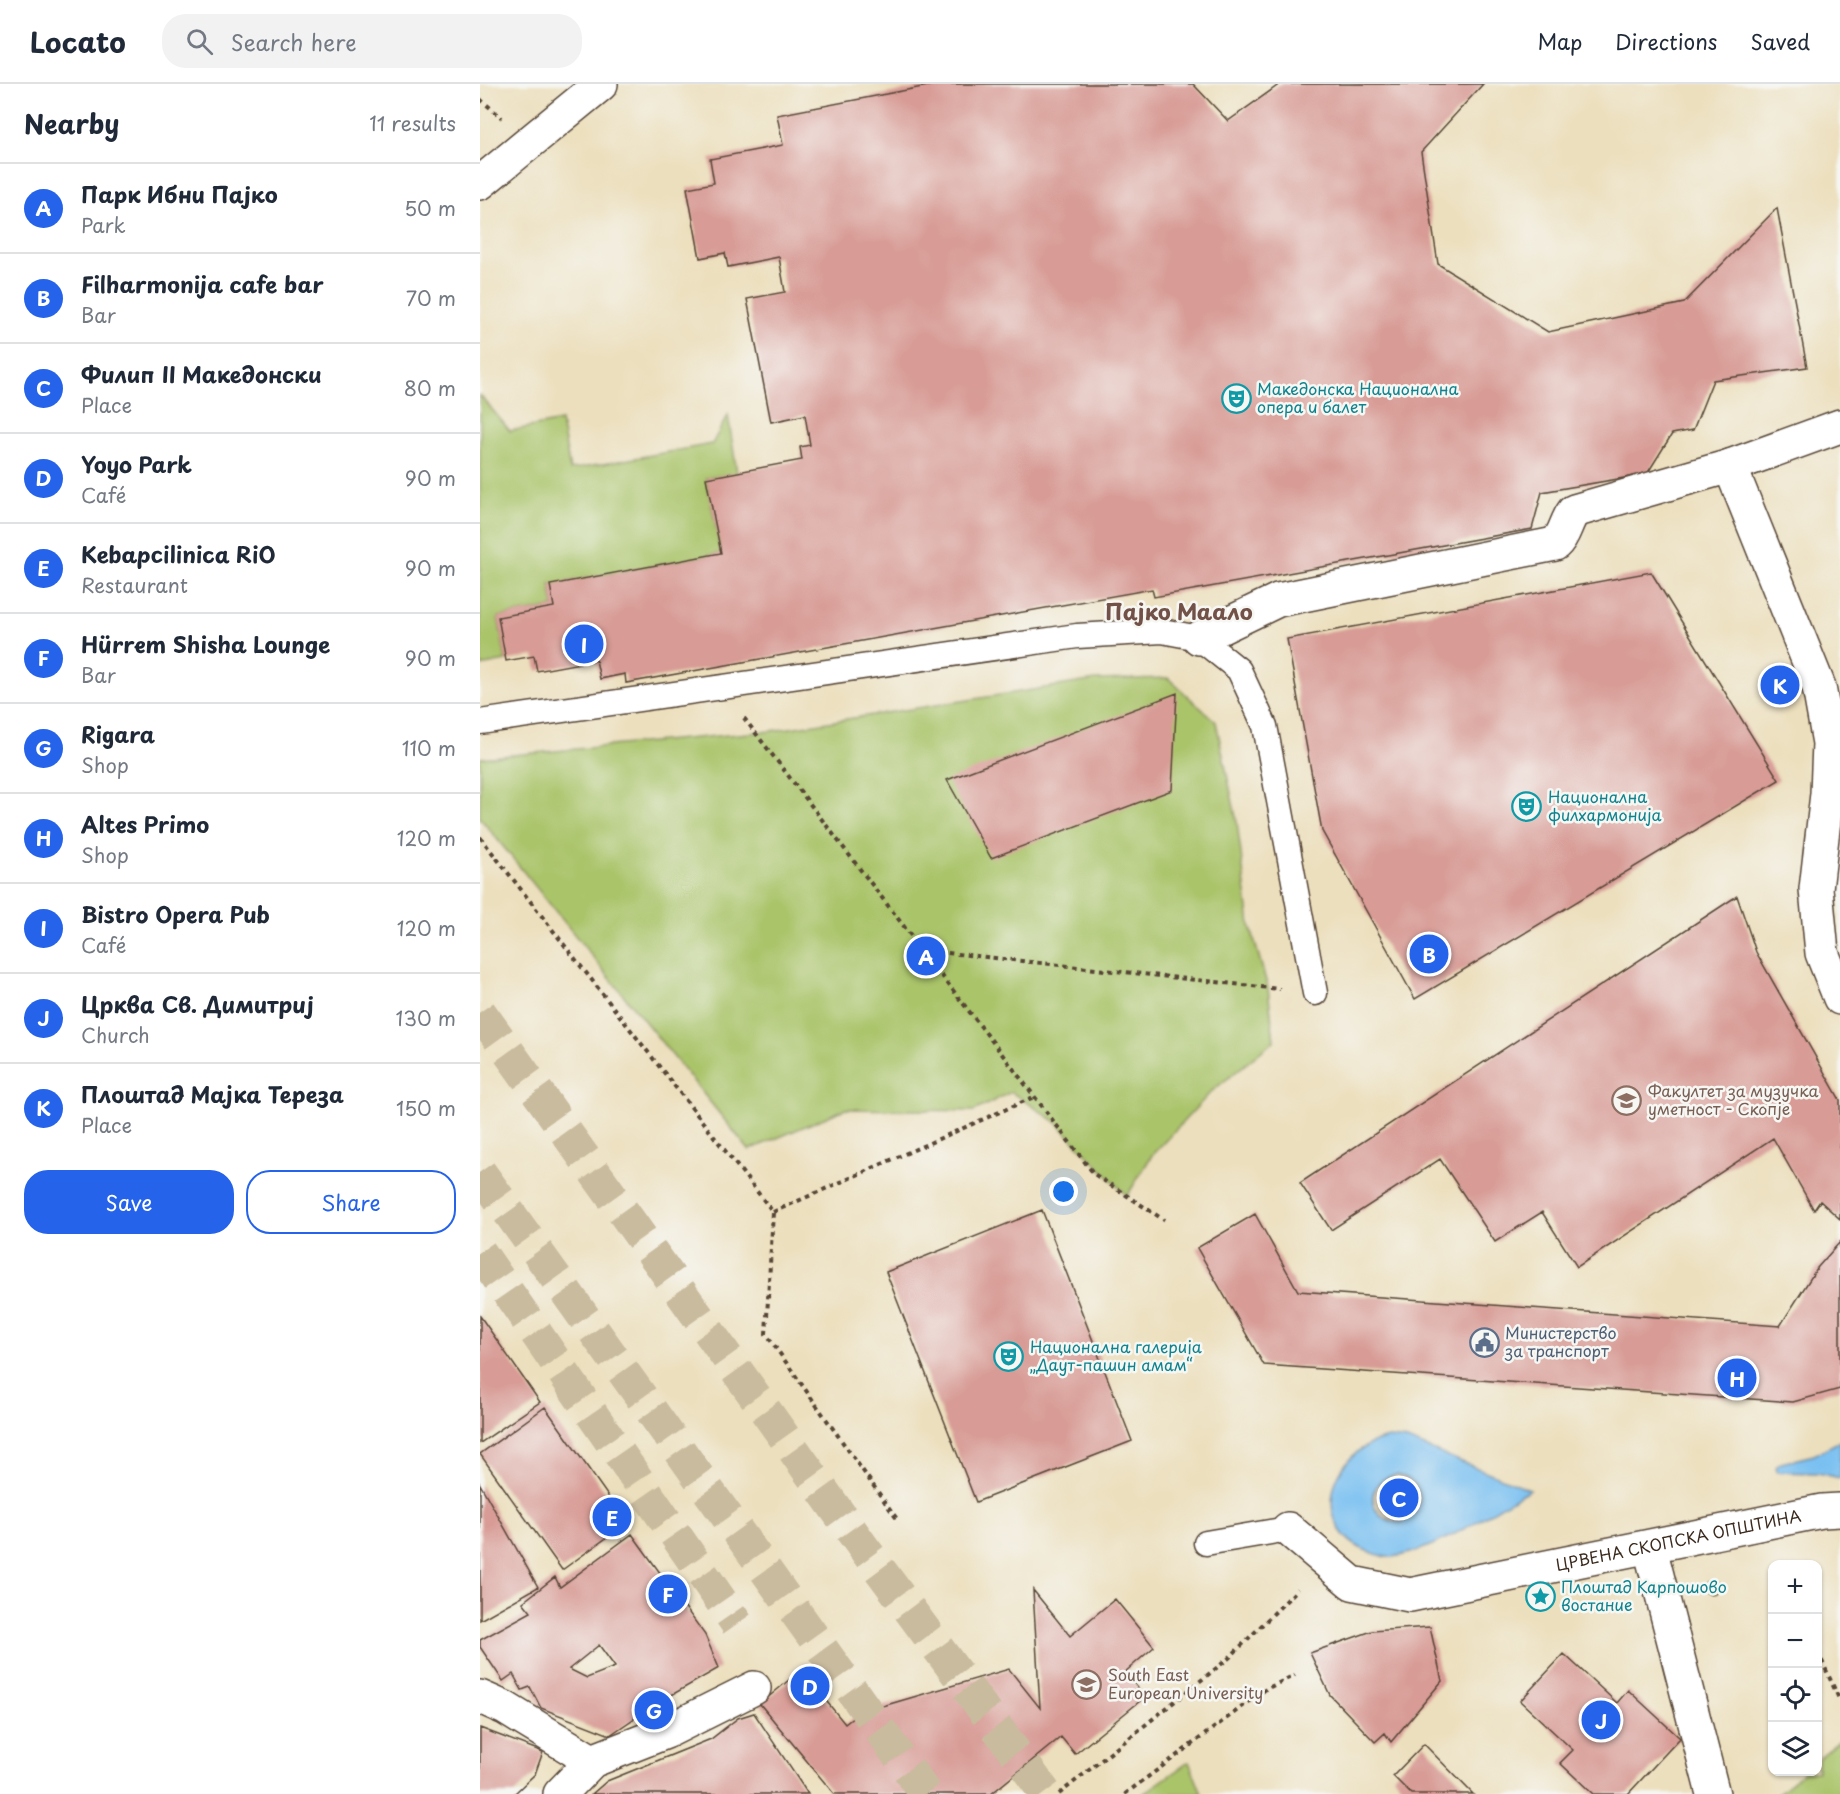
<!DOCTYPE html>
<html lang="en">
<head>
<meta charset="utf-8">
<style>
  :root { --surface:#fff; --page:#f2f2f3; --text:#1f2937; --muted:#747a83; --line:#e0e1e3; --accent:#2563eb }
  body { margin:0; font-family:"Playpen Sans",sans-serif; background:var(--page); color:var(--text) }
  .controls { position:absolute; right:18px; bottom:18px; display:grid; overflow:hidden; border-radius:12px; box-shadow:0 2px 4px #0004 }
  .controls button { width:54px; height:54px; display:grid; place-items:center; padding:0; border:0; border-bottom:2px solid var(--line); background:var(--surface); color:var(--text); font:30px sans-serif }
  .you { position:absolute; left:584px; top:1108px; width:21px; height:21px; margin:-15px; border:4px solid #fff; border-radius:50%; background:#1a73e8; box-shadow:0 0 0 9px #1a73e833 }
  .badge { display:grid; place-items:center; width:39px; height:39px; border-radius:50%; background:var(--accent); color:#fff; font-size:20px; font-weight:700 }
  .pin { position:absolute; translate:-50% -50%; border:3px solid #fff; box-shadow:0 2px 6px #0006 }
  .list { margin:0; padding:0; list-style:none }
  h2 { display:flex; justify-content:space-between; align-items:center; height:78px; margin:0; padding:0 24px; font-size:26px }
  h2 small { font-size:20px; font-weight:400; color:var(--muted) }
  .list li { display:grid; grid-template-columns:39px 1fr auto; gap:18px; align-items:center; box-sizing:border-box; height:90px; padding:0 24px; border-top:2px solid var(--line) }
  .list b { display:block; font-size:22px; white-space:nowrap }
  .list p { margin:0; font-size:20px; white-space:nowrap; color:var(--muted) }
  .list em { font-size:20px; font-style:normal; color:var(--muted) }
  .actions { display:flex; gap:12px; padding:18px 24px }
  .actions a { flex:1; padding:14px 0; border:2px solid var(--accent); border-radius:24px; text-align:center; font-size:21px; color:var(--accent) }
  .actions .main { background:var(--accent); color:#fff }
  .icon { flex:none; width:33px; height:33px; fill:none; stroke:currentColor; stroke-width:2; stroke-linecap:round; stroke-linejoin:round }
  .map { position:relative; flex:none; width:1360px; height:1710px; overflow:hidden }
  header { display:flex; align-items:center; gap:36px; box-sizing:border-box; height:84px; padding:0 30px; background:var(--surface); border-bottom:2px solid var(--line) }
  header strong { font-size:28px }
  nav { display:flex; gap:33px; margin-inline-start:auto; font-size:21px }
  .search { width:420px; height:54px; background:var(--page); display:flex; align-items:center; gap:15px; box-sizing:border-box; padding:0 21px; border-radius:24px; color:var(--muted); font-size:22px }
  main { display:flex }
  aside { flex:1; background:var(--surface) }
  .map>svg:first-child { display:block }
  .green { fill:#aac46b; stroke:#727744; stroke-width:1.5 }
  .water { fill:#79c0f1; stroke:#5a7588; stroke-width:1.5; fill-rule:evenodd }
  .building { fill:#d89b95; fill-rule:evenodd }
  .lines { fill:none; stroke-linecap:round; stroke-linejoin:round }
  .pedestrian-tunnel { stroke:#c9bb9d; stroke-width:33; stroke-dasharray:33 16; stroke-linecap:butt }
  .tertiary-tunnel { stroke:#c9bb9d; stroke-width:33; stroke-dasharray:33 16; stroke-linecap:butt }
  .service-casing { stroke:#564536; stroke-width:27 }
  .pedestrian-casing { stroke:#564536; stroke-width:36 }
  .tertiary-casing { stroke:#564536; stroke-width:36 }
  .path { stroke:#564536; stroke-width:4; stroke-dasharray:4.5 4.5; stroke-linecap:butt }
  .service { stroke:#fff; stroke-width:24 }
  .pedestrian { stroke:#fff; stroke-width:33 }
  .tertiary { stroke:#fff; stroke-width:33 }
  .tree { fill:#9d9572 }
  .labels { text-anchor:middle; stroke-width:5; stroke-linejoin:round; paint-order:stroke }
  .culture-label { font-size:16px; fill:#0d838f; stroke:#f6f6f2; text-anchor:start }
  .education-label { font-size:16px; fill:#785e54; stroke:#f6f6f2; text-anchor:start }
  .service-label { font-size:16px; fill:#4e5e75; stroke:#f6f6f2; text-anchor:start }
  .street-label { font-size:16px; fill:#3b2a1e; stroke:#f6f6f2 }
  .district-label { font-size:22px; font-weight:bold; fill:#725248; stroke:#f6f6f2 }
</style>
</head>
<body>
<header>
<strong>Locato</strong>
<div class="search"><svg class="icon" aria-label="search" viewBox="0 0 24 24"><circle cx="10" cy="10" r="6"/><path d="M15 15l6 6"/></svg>Search here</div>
<nav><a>Map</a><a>Directions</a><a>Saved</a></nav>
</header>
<main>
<aside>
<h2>Nearby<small>11 results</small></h2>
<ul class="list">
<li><span class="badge">A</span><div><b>Парк Ибни Пајко</b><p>Park</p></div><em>50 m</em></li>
<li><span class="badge">B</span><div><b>Filharmonija cafe bar</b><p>Bar</p></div><em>70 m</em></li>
<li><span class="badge">C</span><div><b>Филип II Македонски</b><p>Place</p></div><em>80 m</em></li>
<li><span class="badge">D</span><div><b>Yoyo Park</b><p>Café</p></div><em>90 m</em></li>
<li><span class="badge">E</span><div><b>Kebapcilinica RiO</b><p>Restaurant</p></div><em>90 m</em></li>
<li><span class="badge">F</span><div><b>Hürrem Shisha Lounge</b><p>Bar</p></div><em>90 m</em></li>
<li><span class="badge">G</span><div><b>Rigara</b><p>Shop</p></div><em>110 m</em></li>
<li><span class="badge">H</span><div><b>Altes Primo</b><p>Shop</p></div><em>120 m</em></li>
<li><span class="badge">I</span><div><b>Bistro Opera Pub</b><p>Café</p></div><em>120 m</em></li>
<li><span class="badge">J</span><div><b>Црква Св. Димитриј</b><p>Church</p></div><em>130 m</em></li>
<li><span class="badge">K</span><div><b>Плоштад Мајка Тереза</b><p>Place</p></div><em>150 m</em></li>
</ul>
<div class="actions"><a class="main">Save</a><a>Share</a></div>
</aside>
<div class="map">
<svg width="1360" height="1710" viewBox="0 0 1360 1710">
  <rect width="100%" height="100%" fill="#f6f6f2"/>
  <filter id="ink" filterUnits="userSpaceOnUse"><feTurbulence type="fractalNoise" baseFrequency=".0167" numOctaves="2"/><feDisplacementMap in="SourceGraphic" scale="12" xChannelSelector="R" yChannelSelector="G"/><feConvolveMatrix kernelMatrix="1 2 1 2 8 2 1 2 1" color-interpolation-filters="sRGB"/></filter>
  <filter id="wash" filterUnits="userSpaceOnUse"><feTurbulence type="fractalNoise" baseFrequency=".008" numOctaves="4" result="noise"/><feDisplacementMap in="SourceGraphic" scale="24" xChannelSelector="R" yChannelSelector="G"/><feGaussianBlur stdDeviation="1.35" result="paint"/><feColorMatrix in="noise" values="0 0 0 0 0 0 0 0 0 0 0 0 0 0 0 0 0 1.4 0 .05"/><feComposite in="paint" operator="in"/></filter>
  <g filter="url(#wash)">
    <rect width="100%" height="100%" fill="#ecdfbd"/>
    <!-- green -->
    <path class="green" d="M0,311L30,347L81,337L90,386L232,360L248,331L257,389L226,394L241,469L70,501L74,523L18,533L26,577L0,582Z
      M688,594L736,638L757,738L770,841L788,904L794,957L731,1008L672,1071L647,1112L575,1037L531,1008L494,1027L365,1025L269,1066L0,734V674L291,647L616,596Z
      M1360,1656V1710H1297L1324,1688H1338V1675Z
      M709,1678L722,1710H663Z"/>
    <!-- water -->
    <path class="water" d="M910,1354L927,1356L1050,1405C1010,1428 956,1468 911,1473C905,1474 899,1471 893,1469C827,1449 847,1364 910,1354ZM916,1391C931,1393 937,1401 940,1415L934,1429L921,1438C886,1437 883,1397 916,1391Z
      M1360,1357V1394L1338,1389L1297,1388L1296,1383L1301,1379L1334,1371Z"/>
    <g id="blocks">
      <!-- building -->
      <path class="building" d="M458,0H713L748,37L800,0H1003L941,68L958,180L1068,248L1204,219L1297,124L1327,283L1233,296L1213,346L1192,350L1167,390L1062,408L1052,445L674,513L672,505L146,599L145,590L120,595L116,576L57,587L54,572L26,577L18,533L74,523L70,501L241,469L226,394L322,376L320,363L330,361L325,331L291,338L267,215L305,208L299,173L248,183L245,169L220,174L207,104L234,99L230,75L303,61L297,31Z
        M1171,488L1299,696L935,915L842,747L807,555Z
        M697,609L692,706L511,774L467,696Z
        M1257,812L1276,868L1360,1016V1135L1340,1117L1334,1126L1293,1054L1097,1183L1062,1128L1015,1158L960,1075L851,1146L820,1099Z
        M562,1126L652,1357L496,1418L406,1188Z
        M775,1130L818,1207L1300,1242L1337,1184L1360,1158V1305L1313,1318L784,1281L717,1164Z
        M0,1232L60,1318L0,1359Z
        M65,1323L147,1439L82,1486L0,1370Z
        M0,1400L58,1503L0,1536Z
        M152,1450L225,1551L239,1584L174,1621L130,1651L61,1624L50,1603L42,1606L33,1590L23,1597L0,1563V1556L51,1528L43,1518L75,1493L80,1503ZM119,1561L135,1583L107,1594L89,1585Z
        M553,1506L590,1552L635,1515L674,1563L645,1588L665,1613L595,1670L581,1653L511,1710H354L280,1620L321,1586L365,1640L379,1629L529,1585L560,1624Z
        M950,1543L962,1597L911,1658L905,1649L895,1658L850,1611L830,1569L892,1547Z
        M1084,1570L1137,1619L1148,1606L1200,1654L1148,1710H1113L1080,1679L1093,1666L1040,1617Z
        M274,1629L328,1710H112L127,1697L231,1655L258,1634Z
        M0,1644L63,1668L55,1690L34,1710H0Z
        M944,1660L993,1710H931L913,1692Z"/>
    </g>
  </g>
  <g filter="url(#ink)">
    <use href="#blocks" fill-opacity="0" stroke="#564536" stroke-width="1.5"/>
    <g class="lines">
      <!-- pedestrian-tunnel -->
      <path class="pedestrian-tunnel" d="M0,1168L257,1540"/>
      <!-- tertiary-tunnel -->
      <path class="tertiary-tunnel" d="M0,928L383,1463L566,1710
        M0,1088L446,1710"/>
      <defs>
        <path id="service" d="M0,638L597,552L682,547L719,554L759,586L785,642L835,909
          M726,1459L808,1445"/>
        <g id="pedestrian">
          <path d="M1250,382L1339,603L1349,659L1347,710L1336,805L1342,869L1360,914"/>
          <path d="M719,554L798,516L1075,460C1086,450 1085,438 1094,427L1250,382L1360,342"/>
          <path id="s1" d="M808,1445L872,1499L930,1511L1342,1427L1360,1426"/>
          <path d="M1170,1464L1233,1710"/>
          <path d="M0,1613L25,1624L112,1677"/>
          <path d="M80,1710L112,1677L186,1648L274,1604"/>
        </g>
        <path id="tertiary" d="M0,99L121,0"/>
      </defs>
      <!-- service casing -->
      <use href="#service" class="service-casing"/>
      <!-- pedestrian casing -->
      <use href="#pedestrian" class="pedestrian-casing"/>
      <!-- tertiary casing -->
      <use href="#tertiary" class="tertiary-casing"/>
      <!-- path -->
      <path class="path" d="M0,15L22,34
        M264,634L614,1090L684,1136
        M0,753L293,1128L286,1250L417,1435
        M441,866L800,905
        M293,1128L556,1012
        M1338,1568L1360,1617
        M579,1710L749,1574L818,1505
        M645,1710L786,1605L815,1591"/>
      <!-- service -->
      <use href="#service" class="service"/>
      <!-- pedestrian -->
      <use href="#pedestrian" class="pedestrian"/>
      <!-- tertiary -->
      <use href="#tertiary" class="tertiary"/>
    </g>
    <!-- trees -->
    <circle class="tree" cx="1232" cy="1503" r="9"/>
  </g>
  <!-- icons -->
  <defs>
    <symbol id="theatre-ring" viewBox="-11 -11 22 22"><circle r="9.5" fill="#f6f6f2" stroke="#0f9aa8" stroke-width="1.5"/><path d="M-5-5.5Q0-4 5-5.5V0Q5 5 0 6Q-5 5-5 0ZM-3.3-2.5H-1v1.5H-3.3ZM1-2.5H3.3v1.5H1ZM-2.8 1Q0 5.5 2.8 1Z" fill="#0f9aa8"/></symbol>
    <symbol id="university-ring" viewBox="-11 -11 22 22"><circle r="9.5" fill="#f6f6f2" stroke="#8d6e63" stroke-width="1.5"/><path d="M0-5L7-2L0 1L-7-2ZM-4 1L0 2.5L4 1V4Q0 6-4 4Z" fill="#8d6e63"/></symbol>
    <symbol id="civic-ring" viewBox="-11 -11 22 22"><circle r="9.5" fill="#f6f6f2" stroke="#5c6f8a" stroke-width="1.5"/><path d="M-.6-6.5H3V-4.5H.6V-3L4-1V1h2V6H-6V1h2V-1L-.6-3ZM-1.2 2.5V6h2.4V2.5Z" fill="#5c6f8a"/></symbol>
    <symbol id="sight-ring" viewBox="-11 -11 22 22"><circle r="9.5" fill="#f6f6f2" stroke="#0f9aa8" stroke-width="1.5"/><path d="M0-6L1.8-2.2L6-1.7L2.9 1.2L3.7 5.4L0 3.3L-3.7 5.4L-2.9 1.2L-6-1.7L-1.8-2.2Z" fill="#0f9aa8"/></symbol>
  </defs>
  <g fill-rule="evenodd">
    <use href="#theatre-ring" x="740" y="298" width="33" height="33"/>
    <use href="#theatre-ring" x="1030" y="706" width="33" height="33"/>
    <use href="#university-ring" x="1130" y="1000" width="33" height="33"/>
    <use href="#civic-ring" x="988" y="1242" width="33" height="33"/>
    <use href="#theatre-ring" x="512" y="1256" width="33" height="33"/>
    <use href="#sight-ring" x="1044" y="1496" width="33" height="33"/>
    <use href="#university-ring" x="590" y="1584" width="33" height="33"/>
  </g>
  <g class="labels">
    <!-- culture labels -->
    <g class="culture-label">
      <text x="777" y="311">Македонска Национална<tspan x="777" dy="18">опера и балет</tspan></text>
      <text x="1068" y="719">Национална<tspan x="1068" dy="18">филхармонија</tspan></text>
      <text x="550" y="1269">Национална галерија<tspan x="550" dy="18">„Даут-пашин амам“</tspan></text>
      <text x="1081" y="1509">Плоштад Карпошово<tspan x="1081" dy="18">востание</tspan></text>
    </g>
    <!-- education labels -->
    <g class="education-label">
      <text x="1168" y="1013">Факултет за музучка<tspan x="1168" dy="18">уметност - Скопје</tspan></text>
      <text x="628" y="1597">South East<tspan x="628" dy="18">European University</tspan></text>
    </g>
    <!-- service labels -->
    <g class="service-label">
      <text x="1025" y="1255">Министерство<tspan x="1025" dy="18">за транспорт</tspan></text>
    </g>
    <!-- street labels -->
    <g class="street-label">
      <text dy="6" stroke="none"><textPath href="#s1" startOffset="417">ЦРВЕНА СКОПСКА ОПШТИНА</textPath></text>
    </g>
    <!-- district labels -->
    <g class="district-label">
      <text x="699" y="536">Пајко Маало</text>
    </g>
  </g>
</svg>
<div class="controls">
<button>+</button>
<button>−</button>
<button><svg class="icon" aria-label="locate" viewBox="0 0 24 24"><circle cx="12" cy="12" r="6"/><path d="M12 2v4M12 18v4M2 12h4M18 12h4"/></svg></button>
<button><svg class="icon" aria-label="layers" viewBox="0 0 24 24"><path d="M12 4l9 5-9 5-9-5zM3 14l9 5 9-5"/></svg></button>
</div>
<div class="you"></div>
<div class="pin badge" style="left:446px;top:872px">A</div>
<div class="pin badge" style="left:949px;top:870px">B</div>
<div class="pin badge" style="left:919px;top:1414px">C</div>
<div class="pin badge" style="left:330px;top:1602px">D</div>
<div class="pin badge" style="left:132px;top:1433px">E</div>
<div class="pin badge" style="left:188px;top:1510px">F</div>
<div class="pin badge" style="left:174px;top:1626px">G</div>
<div class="pin badge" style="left:1257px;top:1294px">H</div>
<div class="pin badge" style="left:104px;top:560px">I</div>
<div class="pin badge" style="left:1121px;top:1636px">J</div>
<div class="pin badge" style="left:1300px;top:601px">K</div>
</div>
</main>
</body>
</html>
